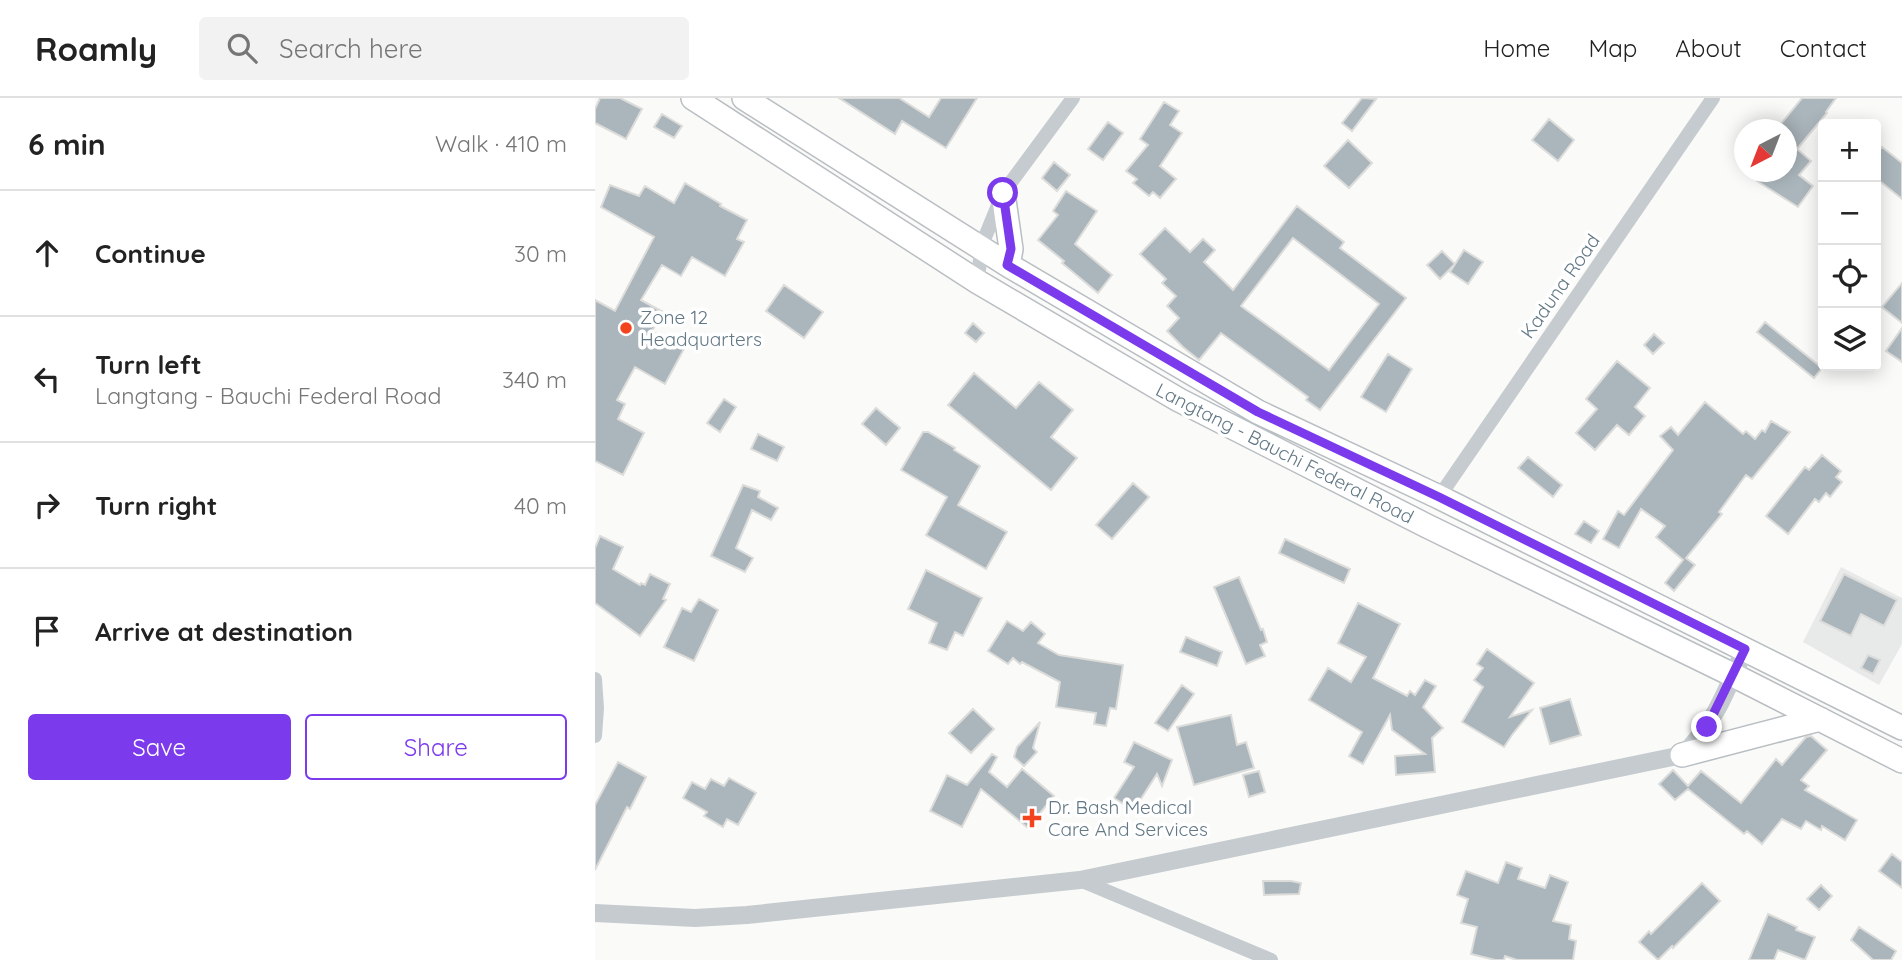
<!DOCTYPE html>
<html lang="en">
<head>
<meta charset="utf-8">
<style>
  :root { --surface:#fff; --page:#f2f2f2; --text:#222; --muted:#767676; --line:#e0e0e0; --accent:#7c3aed }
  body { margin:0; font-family:Quicksand,sans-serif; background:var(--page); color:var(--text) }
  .controls { position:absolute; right:21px; top:21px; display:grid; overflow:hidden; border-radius:7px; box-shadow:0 4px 18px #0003 }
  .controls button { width:63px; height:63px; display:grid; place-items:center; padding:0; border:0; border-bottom:2px solid var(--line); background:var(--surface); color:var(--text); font:35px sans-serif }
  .compass { position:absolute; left:1139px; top:21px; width:63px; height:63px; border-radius:50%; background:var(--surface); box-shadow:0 4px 18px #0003; rotate:222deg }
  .stop { position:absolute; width:21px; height:21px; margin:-16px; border:5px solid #7c3aed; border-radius:50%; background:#fff }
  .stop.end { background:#7c3aed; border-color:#fff; box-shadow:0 2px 7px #0008 }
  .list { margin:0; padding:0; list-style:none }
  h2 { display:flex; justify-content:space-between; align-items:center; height:91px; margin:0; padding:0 28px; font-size:30px }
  h2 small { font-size:23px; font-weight:400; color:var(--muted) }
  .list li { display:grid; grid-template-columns:46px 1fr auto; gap:21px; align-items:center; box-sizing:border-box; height:126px; padding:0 28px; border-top:2px solid var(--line) }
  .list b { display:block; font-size:26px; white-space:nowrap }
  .list p { margin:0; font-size:23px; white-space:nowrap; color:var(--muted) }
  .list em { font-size:23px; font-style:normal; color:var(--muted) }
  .actions { display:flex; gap:14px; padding:21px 28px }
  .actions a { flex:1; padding:16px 0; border:2px solid var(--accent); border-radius:7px; text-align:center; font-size:24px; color:var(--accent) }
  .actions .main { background:var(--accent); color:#fff }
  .icon { flex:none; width:38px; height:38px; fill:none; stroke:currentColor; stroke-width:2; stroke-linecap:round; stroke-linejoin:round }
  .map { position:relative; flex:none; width:1307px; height:862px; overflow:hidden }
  header { display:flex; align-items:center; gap:42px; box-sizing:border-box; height:98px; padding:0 35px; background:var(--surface); border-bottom:2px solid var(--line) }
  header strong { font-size:33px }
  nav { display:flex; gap:38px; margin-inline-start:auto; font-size:24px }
  .search { width:490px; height:63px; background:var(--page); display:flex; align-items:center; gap:18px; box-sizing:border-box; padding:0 24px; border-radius:7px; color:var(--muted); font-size:26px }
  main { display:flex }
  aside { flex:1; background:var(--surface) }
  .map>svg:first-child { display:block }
  .built { fill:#e8eae9 }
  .building { fill:#abb6bc; stroke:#dcdcda; stroke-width:2; fill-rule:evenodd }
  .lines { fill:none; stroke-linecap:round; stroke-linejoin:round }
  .primary-casing { stroke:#b8bec2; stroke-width:26 }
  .minor { stroke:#c5cbce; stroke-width:14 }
  .tertiary { stroke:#c5cbce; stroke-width:18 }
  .primary { stroke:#fff; stroke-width:23 }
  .route { stroke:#7c3aed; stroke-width:9 }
  .poi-dot { fill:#f3441f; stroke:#fff; stroke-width:2.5 }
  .labels { text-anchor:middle; stroke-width:7; stroke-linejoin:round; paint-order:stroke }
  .street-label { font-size:19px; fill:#627885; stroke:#fff }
  .poi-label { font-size:19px; fill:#627885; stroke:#fff; text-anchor:start }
</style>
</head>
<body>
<header>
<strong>Roamly</strong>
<div class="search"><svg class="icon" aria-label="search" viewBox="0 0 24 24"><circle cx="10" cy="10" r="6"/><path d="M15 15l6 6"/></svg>Search here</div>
<nav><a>Home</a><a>Map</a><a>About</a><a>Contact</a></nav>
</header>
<main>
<aside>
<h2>6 min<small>Walk · 410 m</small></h2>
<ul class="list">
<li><svg class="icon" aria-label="ahead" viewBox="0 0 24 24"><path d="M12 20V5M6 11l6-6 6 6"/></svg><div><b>Continue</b></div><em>30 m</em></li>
<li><svg class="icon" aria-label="left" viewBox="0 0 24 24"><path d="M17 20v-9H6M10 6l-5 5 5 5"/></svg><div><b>Turn left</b><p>Langtang - Bauchi Federal Road</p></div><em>340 m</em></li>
<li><svg class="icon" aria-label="right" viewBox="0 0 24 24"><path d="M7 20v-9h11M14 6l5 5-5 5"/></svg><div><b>Turn right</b></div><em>40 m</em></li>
<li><svg class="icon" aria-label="arrive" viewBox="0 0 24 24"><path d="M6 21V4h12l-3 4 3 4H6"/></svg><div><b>Arrive at destination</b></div></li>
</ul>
<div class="actions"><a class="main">Save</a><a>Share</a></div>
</aside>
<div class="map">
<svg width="1307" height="862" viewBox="0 0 1307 862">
  <rect width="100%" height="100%" fill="#fafaf8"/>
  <!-- built -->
  <path class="built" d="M1246,469L1307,500V546L1284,587L1208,544Z"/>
  <!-- building -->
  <path class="building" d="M5,0H25L47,11L31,41L0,25V11Z
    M244,0H304L334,19L346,0H382L351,50L307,23L300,36Z
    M767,0L781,1L757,33L747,25Z
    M1207,0H1241L1231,14L1232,15L1202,51L1216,63L1204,77L1218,88L1203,109L1162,83L1168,74H1192V32H1181Z
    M569,4L584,13L575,27L587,35L565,68L581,81L565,100L558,94L554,98L538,85L542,81L531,73L553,47L545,41Z
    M67,16L87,28L79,40L59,29Z
    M954,21L979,42L963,63L937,42Z
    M513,24L528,35L508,62L493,51Z
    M753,42L777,65L754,90L729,68Z
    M1287,49L1307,65V101L1281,80V57Z
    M459,64L475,77L462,93L447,80Z
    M90,85L126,106L125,108L152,122L142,141L149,144L130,178L97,159L86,178L67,167L46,202L68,214L57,233L89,251L70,286L40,269L22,302L30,306L23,321L49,335L28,377L0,363V202L20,213L59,139L6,109L15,87L44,98L50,88L79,105Z
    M471,93L502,113L480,146L517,177L503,195L467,165L469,163L443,142L463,117L458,113Z
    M702,108L749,144L745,150L811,200L725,312L711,302L713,299L626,235L604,262L588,249L572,233L584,220L572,208L581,198L567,185L571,181L545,156L570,130L595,154L608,141L620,152L609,164L638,192ZM698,140L784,206L734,272L646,208Z
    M869,152L888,164L873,186L855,174Z
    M847,153L860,166L845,181L832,167Z
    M1307,185V225L1287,209Z
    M189,187L228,214L209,240L171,213Z
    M1170,224L1227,270L1219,280L1162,234Z
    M378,225L389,235L381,244L370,235Z
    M1307,230V264L1291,253Z
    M1059,236L1069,245L1058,256L1049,247Z
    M793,256L817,271L791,314L766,299Z
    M1022,263L1055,290L1040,309L1050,318L1034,337L1022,327L1000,352L981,335L1002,311L991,301Z
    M379,275L421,310L444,284L478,312L456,339L482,360L456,392L353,307Z
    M129,301L141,309L125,334L112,325Z
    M1110,304L1148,336L1151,333L1160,341L1167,332L1170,334L1176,323L1195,334L1157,381L1151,377L1124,414L1127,416L1091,460L1100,467L1079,493L1070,485L1088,462L1061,439L1070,428L1046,411L1024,450L1008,441L1023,413L1029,417L1078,352L1065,338L1076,329L1083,337Z
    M281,310L305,330L291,347L267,326Z
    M328,334H333L360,350L359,352L385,368L363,407L412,434L391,471L331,437L352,399L306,372Z
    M163,336L189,349L182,363L156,351Z
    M1227,357L1246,373L1241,379L1247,384L1235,399L1231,395L1224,404L1220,401L1193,436L1171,418L1210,369L1214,372Z
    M933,359L967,387L958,399L923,370Z
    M538,385L554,399L517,441L501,427Z
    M148,387L165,393L163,399L183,410L176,422L157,412L141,450L158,460L150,474L116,458Z
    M989,423L1004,433L996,445L980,436Z
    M5,438L28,449L18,471L45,487L46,485L50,487L55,476L75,486L68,501L71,502L45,538L0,505V450Z
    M690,441L755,471L749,485L684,455Z
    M331,472L387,500L368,538L360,534L352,552L334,545L342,525L313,511Z
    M1249,476L1302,502L1289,528L1266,516L1256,538L1225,523Z
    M644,479L666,532L668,531L672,544L665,547L670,558L651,566L619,489Z
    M104,501L123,512L99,563L69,549L87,510L96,514Z
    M763,505L805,526L778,580L812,598L815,593L820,597L830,582L841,588L828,609L848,630L837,640L840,674L801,677L800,658L830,656L797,632L795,617L768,666L754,658L767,634L714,602L733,570L756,584L771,559L743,545Z
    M412,523L428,533L436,524L450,536L443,545L464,557L528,567L521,611L515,610L511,628L499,626L501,615L461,609L465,584L427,564L425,566L418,560L413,566L393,553Z
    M591,539L627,554L622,568L585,554Z
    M892,551L939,585L915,619L937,612L917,637L909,649L867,624L888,589L879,582L888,570L882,566Z
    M1273,557L1285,562L1278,576L1266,570Z
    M587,587L599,596L573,633L560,625Z
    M975,601L986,637L955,646L945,610Z
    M378,611L399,631L376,655L354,635Z
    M636,617L642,647L651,644L659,670L599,687L582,629Z
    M445,624L438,650L442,654L429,668L419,659L422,649Z
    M1216,638L1232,652L1206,682L1214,688L1210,692L1262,722L1250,742L1227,728L1226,732L1211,723L1206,731L1187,721L1167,746L1152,733L1149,736L1093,691L1080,702L1064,686L1078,672L1093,688L1106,673L1146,705L1181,661L1187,667L1211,639Z
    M539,644L577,662L567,688L562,676L540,710H535L519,700L539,669L529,664Z
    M397,656L402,659L394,674L412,689L427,671L459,698L433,730L386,691L367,729L335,713L352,677L372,687Z
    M23,664L51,679L35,711L32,709L0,772V707Z
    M664,673L670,694L654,699L648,677Z
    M134,680L161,695L143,727L132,721L128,729L109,718L112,714L88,700L97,684L110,691L116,681L129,688Z
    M1297,756L1307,764V790L1284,773Z
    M911,764L927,770L923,781L950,790L955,777L973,784L958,823L976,827L974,841L981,843L978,862H922L910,858L909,862H900L876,856L882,829L866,825L873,801L862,797L871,773L903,785Z
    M668,783H696L706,785L704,796L669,797Z
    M1107,785L1125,803L1078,850L1077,848L1063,862L1044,844L1054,833L1056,836Z
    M1226,787L1237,798L1224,812L1212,801Z
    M1173,816L1202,829L1201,832L1220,839L1210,862L1183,852L1179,862H1154Z
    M1264,829L1301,853L1296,862H1278L1256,842Z"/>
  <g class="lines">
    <defs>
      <path id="primary" d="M98,0L383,184L584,302L832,428L1138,577L1307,663
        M149,0L413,167L663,314L844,399L1307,630
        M408,95L416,151L413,167
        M1087,657L1225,621"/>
    </defs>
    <!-- primary casing -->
    <use href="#primary" class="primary-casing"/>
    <!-- minor -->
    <path class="minor" d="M383,184L386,149L408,95L478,0
      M844,399L1118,0
      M0,581L2,610L0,638
      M485,782L676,862"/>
    <!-- tertiary -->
    <path class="tertiary" d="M0,815L100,820L152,817L485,782L1087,657C1119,628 1133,589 1150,550"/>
    <!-- primary -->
    <use href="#primary" class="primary"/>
  </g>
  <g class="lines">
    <!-- route -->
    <path class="route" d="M408,95L416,151L412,167L663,314L844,399L1150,551L1112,629"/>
  </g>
  <!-- markers -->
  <g class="poi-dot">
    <circle cx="31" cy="230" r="7"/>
    <path d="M433.5 709.5h7v7h7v7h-7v7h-7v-7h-7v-7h7z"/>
  </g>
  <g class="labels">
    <!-- street labels -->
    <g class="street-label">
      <text transform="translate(965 188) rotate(-55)" y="7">Kaduna Road</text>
      <text transform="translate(690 355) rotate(27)" y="7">Langtang - Bauchi Federal Road</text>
    </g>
    <!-- poi labels -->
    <g class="poi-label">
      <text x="45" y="226">Zone 12<tspan x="45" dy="22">Headquarters</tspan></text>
      <text x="453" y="716">Dr. Bash Medical<tspan x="453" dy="22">Care And Services</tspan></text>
    </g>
  </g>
</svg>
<div class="controls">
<button>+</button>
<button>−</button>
<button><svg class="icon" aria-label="locate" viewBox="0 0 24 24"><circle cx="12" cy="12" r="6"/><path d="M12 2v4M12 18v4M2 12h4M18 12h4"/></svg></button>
<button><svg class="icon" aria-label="layers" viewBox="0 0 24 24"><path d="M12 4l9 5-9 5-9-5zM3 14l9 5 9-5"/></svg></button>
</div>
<svg class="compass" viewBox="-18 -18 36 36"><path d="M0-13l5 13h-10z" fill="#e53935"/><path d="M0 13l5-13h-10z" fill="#767676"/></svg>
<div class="stop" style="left:408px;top:95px"></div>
<div class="stop end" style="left:1112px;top:629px"></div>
</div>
</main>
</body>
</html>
